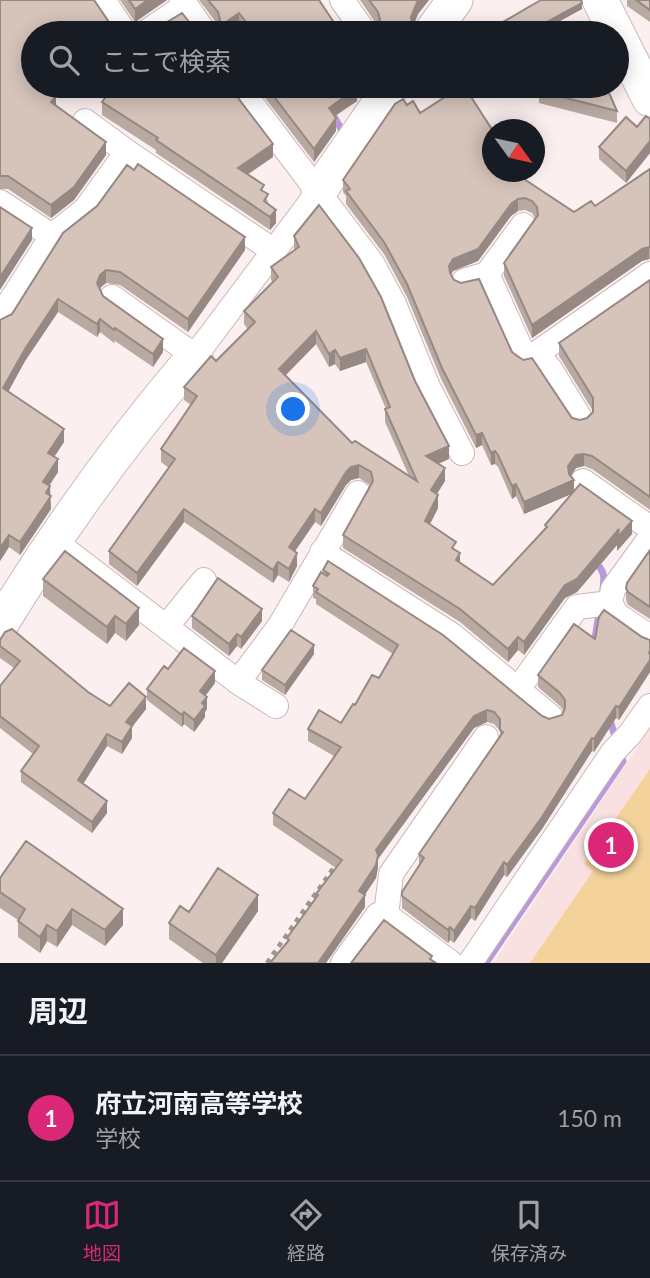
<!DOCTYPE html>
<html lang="ja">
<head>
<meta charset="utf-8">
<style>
  :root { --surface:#171b24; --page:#20242c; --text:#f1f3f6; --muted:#9ea1a6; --line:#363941; --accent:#db2777 }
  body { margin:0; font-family:Lato,"Noto Sans JP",sans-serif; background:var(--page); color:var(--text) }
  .compass { position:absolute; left:482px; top:119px; width:63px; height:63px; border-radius:50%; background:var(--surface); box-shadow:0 4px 18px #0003; rotate:123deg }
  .you { position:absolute; left:294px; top:410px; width:24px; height:24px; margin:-18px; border:5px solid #fff; border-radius:50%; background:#1a73e8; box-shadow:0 0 0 10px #1a73e833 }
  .badge { display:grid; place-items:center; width:46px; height:46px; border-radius:50%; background:var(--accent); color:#fff; font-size:23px; font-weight:700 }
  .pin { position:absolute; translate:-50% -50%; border:4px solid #fff; box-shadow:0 2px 7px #0006 }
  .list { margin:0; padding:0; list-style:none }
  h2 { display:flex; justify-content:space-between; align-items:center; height:91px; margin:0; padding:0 28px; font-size:30px }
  h2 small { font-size:23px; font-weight:400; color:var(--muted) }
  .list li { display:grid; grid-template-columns:46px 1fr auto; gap:21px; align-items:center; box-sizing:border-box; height:126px; padding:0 28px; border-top:2px solid var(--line) }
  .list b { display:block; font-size:26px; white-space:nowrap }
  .list p { margin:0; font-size:23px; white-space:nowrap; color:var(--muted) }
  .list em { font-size:23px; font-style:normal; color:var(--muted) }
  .icon { flex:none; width:38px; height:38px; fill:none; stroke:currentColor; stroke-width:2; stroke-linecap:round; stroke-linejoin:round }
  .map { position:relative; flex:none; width:650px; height:963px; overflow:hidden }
  .search { position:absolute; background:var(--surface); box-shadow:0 4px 18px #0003; left:21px; right:21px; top:21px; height:77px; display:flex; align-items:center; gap:18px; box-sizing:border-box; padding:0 24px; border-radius:38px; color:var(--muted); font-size:26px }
  .sheet { height:217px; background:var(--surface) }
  nav { display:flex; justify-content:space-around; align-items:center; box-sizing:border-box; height:98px; border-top:2px solid var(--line); background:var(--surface); font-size:19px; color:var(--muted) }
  nav a { display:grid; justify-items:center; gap:4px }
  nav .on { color:var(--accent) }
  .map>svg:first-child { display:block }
  .built { fill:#f9e1e2 }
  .green { fill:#f3d39b }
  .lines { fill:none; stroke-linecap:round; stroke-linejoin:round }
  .stream { stroke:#b799dc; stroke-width:7 }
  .street-casing { stroke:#ccb7b8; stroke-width:26 }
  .secondary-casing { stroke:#ccb7b8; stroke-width:37 }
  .path { stroke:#a09595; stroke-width:4.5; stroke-dasharray:5 5; stroke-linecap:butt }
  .street { stroke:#fff; stroke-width:24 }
  .secondary { stroke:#fff; stroke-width:35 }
  .wall { fill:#b8a9a1; fill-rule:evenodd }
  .shaded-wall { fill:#968983 }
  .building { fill:#d6c4bb; stroke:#968983; stroke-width:2; fill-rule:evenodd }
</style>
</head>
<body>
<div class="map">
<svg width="650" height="963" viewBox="0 0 650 963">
  <rect width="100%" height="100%" fill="#fceff0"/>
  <!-- built -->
  <path class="built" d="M650,728V963H493Z"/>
  <!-- green -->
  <path class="green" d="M650,769V963H530L593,871L584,864Z"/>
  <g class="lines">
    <!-- stream -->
    <path class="stream" d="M332,113L344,134
      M593,560C604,570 605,575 603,589
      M594,644L600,608
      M609,717L617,743
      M486,963L623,761L620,754"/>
    <defs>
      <path id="street" d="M103,0L125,33
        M182,0L205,33
        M342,0L365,33
        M145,33L186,5
        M238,86L372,263L394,304L428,387L462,453
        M85,121L127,152L274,251
        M0,202L52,236
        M487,274L525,358L537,353L650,274
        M464,281L487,274L523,225
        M112,297L195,356L319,191
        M0,318L52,236L85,210L127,152
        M537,353L550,369L580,418
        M583,481L650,528
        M650,538L613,589L610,603L617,615L650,637
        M54,541L238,682L276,706
        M322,552L452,635L551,717
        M166,627L204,580
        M238,682L279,627L358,493
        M518,689L577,607L610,603
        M386,915L391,874L486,737
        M343,963L378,915H386L451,963
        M470,963L613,752L630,734L650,706"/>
      <path id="secondary" d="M600,0L650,99
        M431,33L455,0
        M319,191L392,86
        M0,625C58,530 123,440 195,356"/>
    </defs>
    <!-- street casing -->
    <use href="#street" class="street-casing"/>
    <!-- secondary casing -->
    <use href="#secondary" class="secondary-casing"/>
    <!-- path -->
    <path class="path" d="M267,963L337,863"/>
    <!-- street -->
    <use href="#street" class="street"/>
    <!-- secondary -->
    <use href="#secondary" class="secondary"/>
  </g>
  <!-- wall -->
  <path class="wall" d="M0,0L33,86H65L56,98V105L106,155L74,200L51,218L8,189H0Z
    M120,0H167L135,22Z
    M199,0H319L339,30L360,33H245L239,26L216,33L218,25Z
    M360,0H429L418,14L412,29V33H375L377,25Z
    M627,0H650V22L627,6Z
    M582,9L538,33H506L503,28V22Z
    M88,86H229L273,157L248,174L264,192L276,223L270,230L156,153V150L102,115V102L105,99Z
    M256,86H356L357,101L335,116L336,131L314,162Z
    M539,91L617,111V123L539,103Z
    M407,105L420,113L493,172L525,180L574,212L595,206L650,169V259L642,261L532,338L504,276V263L535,218L532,213L525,210L518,211L511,216L478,261L453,271L451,275L512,352L572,418L580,420L587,418L593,411L559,356V343L650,280V510L592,469L584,466L576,468L571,476L574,491L632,534L617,551V545L577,592L565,598L524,655L518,650L508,662L460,622L343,548V535L370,485L359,478L351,480L346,485L321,526L315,522L295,551L297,566L289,582L278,575L273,583L184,522L137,586L109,564V551L169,468L161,462V449L191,405L184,400V387L216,361L248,329L244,324V311L273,282L271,280V267L294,250V236L415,381L449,459L438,464L445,481L437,494L438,508L430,524L456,550L460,564L493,585L545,528V525L571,494L524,514L516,496L512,499L498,467L495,464L491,465L482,445L476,448L442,381L407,297L384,254L346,204V196L343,192V180ZM316,344L329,367L335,364L340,371L366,362L386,409H385V422L409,476L352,443L285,376Z
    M650,119V153L626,183L599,159V147Z
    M63,233L245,250L188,332L120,285L106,283L100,288L103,296L163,352L153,367L115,341L114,343L100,332L97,337L58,312L25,361L8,392L64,442L54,457L58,472L49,486L51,509L20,555L9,547L0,561V320L12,314Z
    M650,550V619L628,605L626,600V588Z
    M323,570L542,716L549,719L562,715L564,711L560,706L538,687V675L595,639L642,637L650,640V672L619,720L616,718L594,752L592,751L542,829L507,877L504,875L475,921L471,918L454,943L450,940L448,943L402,908V896L419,866V854L500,736V731L494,724L487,722L474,728L378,859V867L376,878L365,895V907L326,963H270L287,942V938L316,898V894L336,868L273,825V813L305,799L334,756L308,741V729L341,723L379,678L393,654L316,604V599L313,598V586L323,573Z
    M43,579L139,625L126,641L115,633L107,644L43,596Z
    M192,616L262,621L241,649L237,646L229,656L192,628Z
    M0,640L110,706L146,709L132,727V738L122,754L107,746L83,784L107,813L92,833L21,782V771L33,754L0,728V686L14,668L0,658Z
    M314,654L285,695L262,680V670Z
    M168,669L215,683L205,696L207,709L205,712V717L194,732L184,724L182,727L147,700V689Z
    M0,878L123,925L105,946L72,925L57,947L47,941L40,953L18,937V920L0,908Z
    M258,911L222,963H203L169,939V923L189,912Z"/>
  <!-- shaded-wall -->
  <path class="shaded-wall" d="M148,0H167L135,22V9Z
    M418,0H429L418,14L412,29V33H397L411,17Z
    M582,3V9L538,33H527Z
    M239,13V26L229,33H216V29Z
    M55,86H65L56,98V109L51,115V91Z
    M357,88V101L329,120V108Z
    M336,118V131L314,162V149Z
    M650,141V153L626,183V171Z
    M106,142V155L74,200L51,218V205Z
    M273,144V157L238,181V168Z
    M518,199V211L511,216L478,261L453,271L449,278V266L453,259Z
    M276,210V223L270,230V217Z
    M32,228V240L0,290V277Z
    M245,237V250L188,332V319Z
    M649,247V259L642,261L532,338V325L642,249Z
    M106,270V283L100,288L97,296V283L100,275Z
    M58,299V312L25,361L3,401V388L25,349Z
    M100,319V332L97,337V324Z
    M316,331V344L279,382V369Z
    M163,339V352L153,367V354Z
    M366,349V362L340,371V358Z
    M335,350V364L329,367V354Z
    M64,429V442L48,466V453Z
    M482,433V445L476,448V435Z
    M449,446V459L426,469V456Z
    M495,451V464L491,465V453Z
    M584,454V466L576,468L568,479V466L576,455Z
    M58,459V472L43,495V482Z
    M359,465V478L351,480L346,485L321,526V513L346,472L351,467Z
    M445,468V481L431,503V490Z
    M574,480V493L524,514V502Z
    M516,484V496L512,499V486Z
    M50,486L51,509L20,555V542Z
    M438,495V508L425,534V521Z
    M184,509V522L137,586V573Z
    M315,509V522L289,560V547Z
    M632,521V534L617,551V545L577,592L565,598L524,655V642L565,585L619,529Z
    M9,535V547L0,561V548Z
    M297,553V566L289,582V569Z
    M460,553V566L456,560Z
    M278,562V575L273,583V570Z
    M139,608V625L126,641V624Z
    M262,609V621L241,649V637Z
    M115,616V633L107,644V627Z
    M237,634V646L229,656V644Z
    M518,637V650L508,662V649Z
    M314,645V654L285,695V685Z
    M650,650V672L619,720V707Z
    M215,671V683L200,703V691Z
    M146,697V709L132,727V738L122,754V742L126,722Z
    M207,697V709L205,712V717L194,732V720L202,703Z
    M616,706V718L594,752V739Z
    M487,710V722L474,728L378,859V867L376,878L359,903V891L376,850L474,716Z
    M184,712V724L182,727V715Z
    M107,734V746L78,792V780Z
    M592,738V751L542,829L507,877V865Z
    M107,801V813L92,833V822Z
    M504,862V875L475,921V908Z
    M258,895V911L222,963H216V955Z
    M365,895V907L326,963H318Z
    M471,906V918L454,943V931Z
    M72,909V925L57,947V931Z
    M123,909V925L105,946V930Z
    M47,925V941L40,953V937Z
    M450,927V940L448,943V930Z"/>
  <!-- building -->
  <path class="building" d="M0,0H94L113,28L119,33H33V86H55L51,91L56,96L51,102L106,142L74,187L51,205L8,176H0Z
    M129,0H148L135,9Z
    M208,0H319L339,30L350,24L360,33H255L239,13L216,29L220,20L218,12Z
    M369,0H418L411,17L412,23L397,33H376L375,30L380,20L378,12Z
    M541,0H581L582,3L527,33H509L503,22Z
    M636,0H650V10Z
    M182,13L198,33H199H149Z
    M135,31L143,33H130Z
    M104,86H229L273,144L238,168L264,185L261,190L268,194L264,201L276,210L270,217L156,140L158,138L102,102L110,91Z
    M266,86H356L357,88L329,108L336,118L314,149Z
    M462,86H464L493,131V172H517L525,177L524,179L574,212L591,201L595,206L650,169V247L642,249L532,325L504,263L538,215L537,207L532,201L525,198L518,199L511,204L478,249L453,259L449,266L450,273L454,280L461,283L479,279L512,352L523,360L532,358L572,418L580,420L587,418L593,412V398L559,343L650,280V497L592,456L584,454L576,455L568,466L569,474L574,480L524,502L516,484L512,486L498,455L495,451L491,453L482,433L476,435L442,368L407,284L384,242L346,191L350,189L343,180L395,104L403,99L407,105L413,101L420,113Z
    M551,86H589L591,92L606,86L617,111L539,91Z
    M646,116L650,119V141L626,171L599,147L626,117L637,127Z
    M138,164L245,237L188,319L120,272L106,270L100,275L97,283L103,296L163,339L153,354L115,328L114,330L100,319L97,324L58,299L25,349L3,388L64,429L48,453L58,459L43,482L50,486L46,493L51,496L20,542L9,535L0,548V320L12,314L63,233L97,206L127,165L134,170Z
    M319,205L359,258L381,297L415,381L449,446L426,456L445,468L431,490L438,495L425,521L456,542L452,548L460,553L456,560L493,585L547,527L545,525L580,484L632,521L617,538L619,529L577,579L565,585L524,642L518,637L508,649L460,609L343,535L373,481L371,472L359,465L351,467L346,472L321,513L315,509L289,547L297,553L289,569L278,562L273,570L184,509L137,573L109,551L175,459L161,449L197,396L184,387L211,356L216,361L255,322L244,311L278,277L271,267L299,247L294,236ZM316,331L329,354L335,350L340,358L366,349L390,407L385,409L417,481L355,441L352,443L279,369Z
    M0,207L32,228L0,277Z
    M650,550V607L628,592L626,588L627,583Z
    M65,551L139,608L126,624L115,616L107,627L43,579Z
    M328,561L443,635L542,716L549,719L562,715L565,708V700L560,693L538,675L574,624L595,639L599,617L604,610L642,637L650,640V650L649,653L650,654V660L619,707L616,706L594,739L592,738L542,817L507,865L504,862L475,908L471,906L454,931L450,927L448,930L402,896V892L424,858L419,854L503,732L500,730V719L494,712L487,710L474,716L376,850L378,855L376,865L359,891L365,895L318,963H270L289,940L287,938L318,895L316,894L342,860L273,813L289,789L305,799L341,747L308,729L319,710L341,723L353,704L355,705L372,675L379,678L398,645L316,592L318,589L313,586L321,572L327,576L329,574L323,570Z
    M218,578L262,609L241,637L237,634L229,644L192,616Z
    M12,629L88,692L110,706L129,683L146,697L126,722L132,726L122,742L107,734L78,780L107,801L92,822L21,771L39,746L0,716V686L20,661L0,646V640L5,632Z
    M291,630L314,645L285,685L262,670Z
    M184,648L215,671L200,691L207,697L202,703L205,706L194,720L184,712L182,715L147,689L164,666L168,669Z
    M26,841L123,909L105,930L72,909L57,931L47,925L40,937L18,921L25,909L0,892V878Z
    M218,868L258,895L216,955L169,923L180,906L189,912Z
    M384,920L432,956L430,959L436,963H351Z"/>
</svg>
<svg class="compass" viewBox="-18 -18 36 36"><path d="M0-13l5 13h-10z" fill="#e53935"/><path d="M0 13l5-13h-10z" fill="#9ea1a6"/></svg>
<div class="you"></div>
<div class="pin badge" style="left:611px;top:845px">1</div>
<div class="search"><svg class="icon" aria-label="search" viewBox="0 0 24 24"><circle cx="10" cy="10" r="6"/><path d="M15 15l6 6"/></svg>ここで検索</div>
</div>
<section class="sheet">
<h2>周辺<small></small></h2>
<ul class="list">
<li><span class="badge">1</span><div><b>府立河南高等学校</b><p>学校</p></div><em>150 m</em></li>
</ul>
</section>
<nav>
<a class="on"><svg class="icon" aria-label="map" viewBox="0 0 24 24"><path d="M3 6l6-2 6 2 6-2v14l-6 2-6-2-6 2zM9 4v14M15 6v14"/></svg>地図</a>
<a><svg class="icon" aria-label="directions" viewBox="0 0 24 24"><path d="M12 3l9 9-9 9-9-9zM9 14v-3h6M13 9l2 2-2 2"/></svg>経路</a>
<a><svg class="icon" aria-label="saved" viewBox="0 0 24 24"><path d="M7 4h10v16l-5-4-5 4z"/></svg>保存済み</a>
</nav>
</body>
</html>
